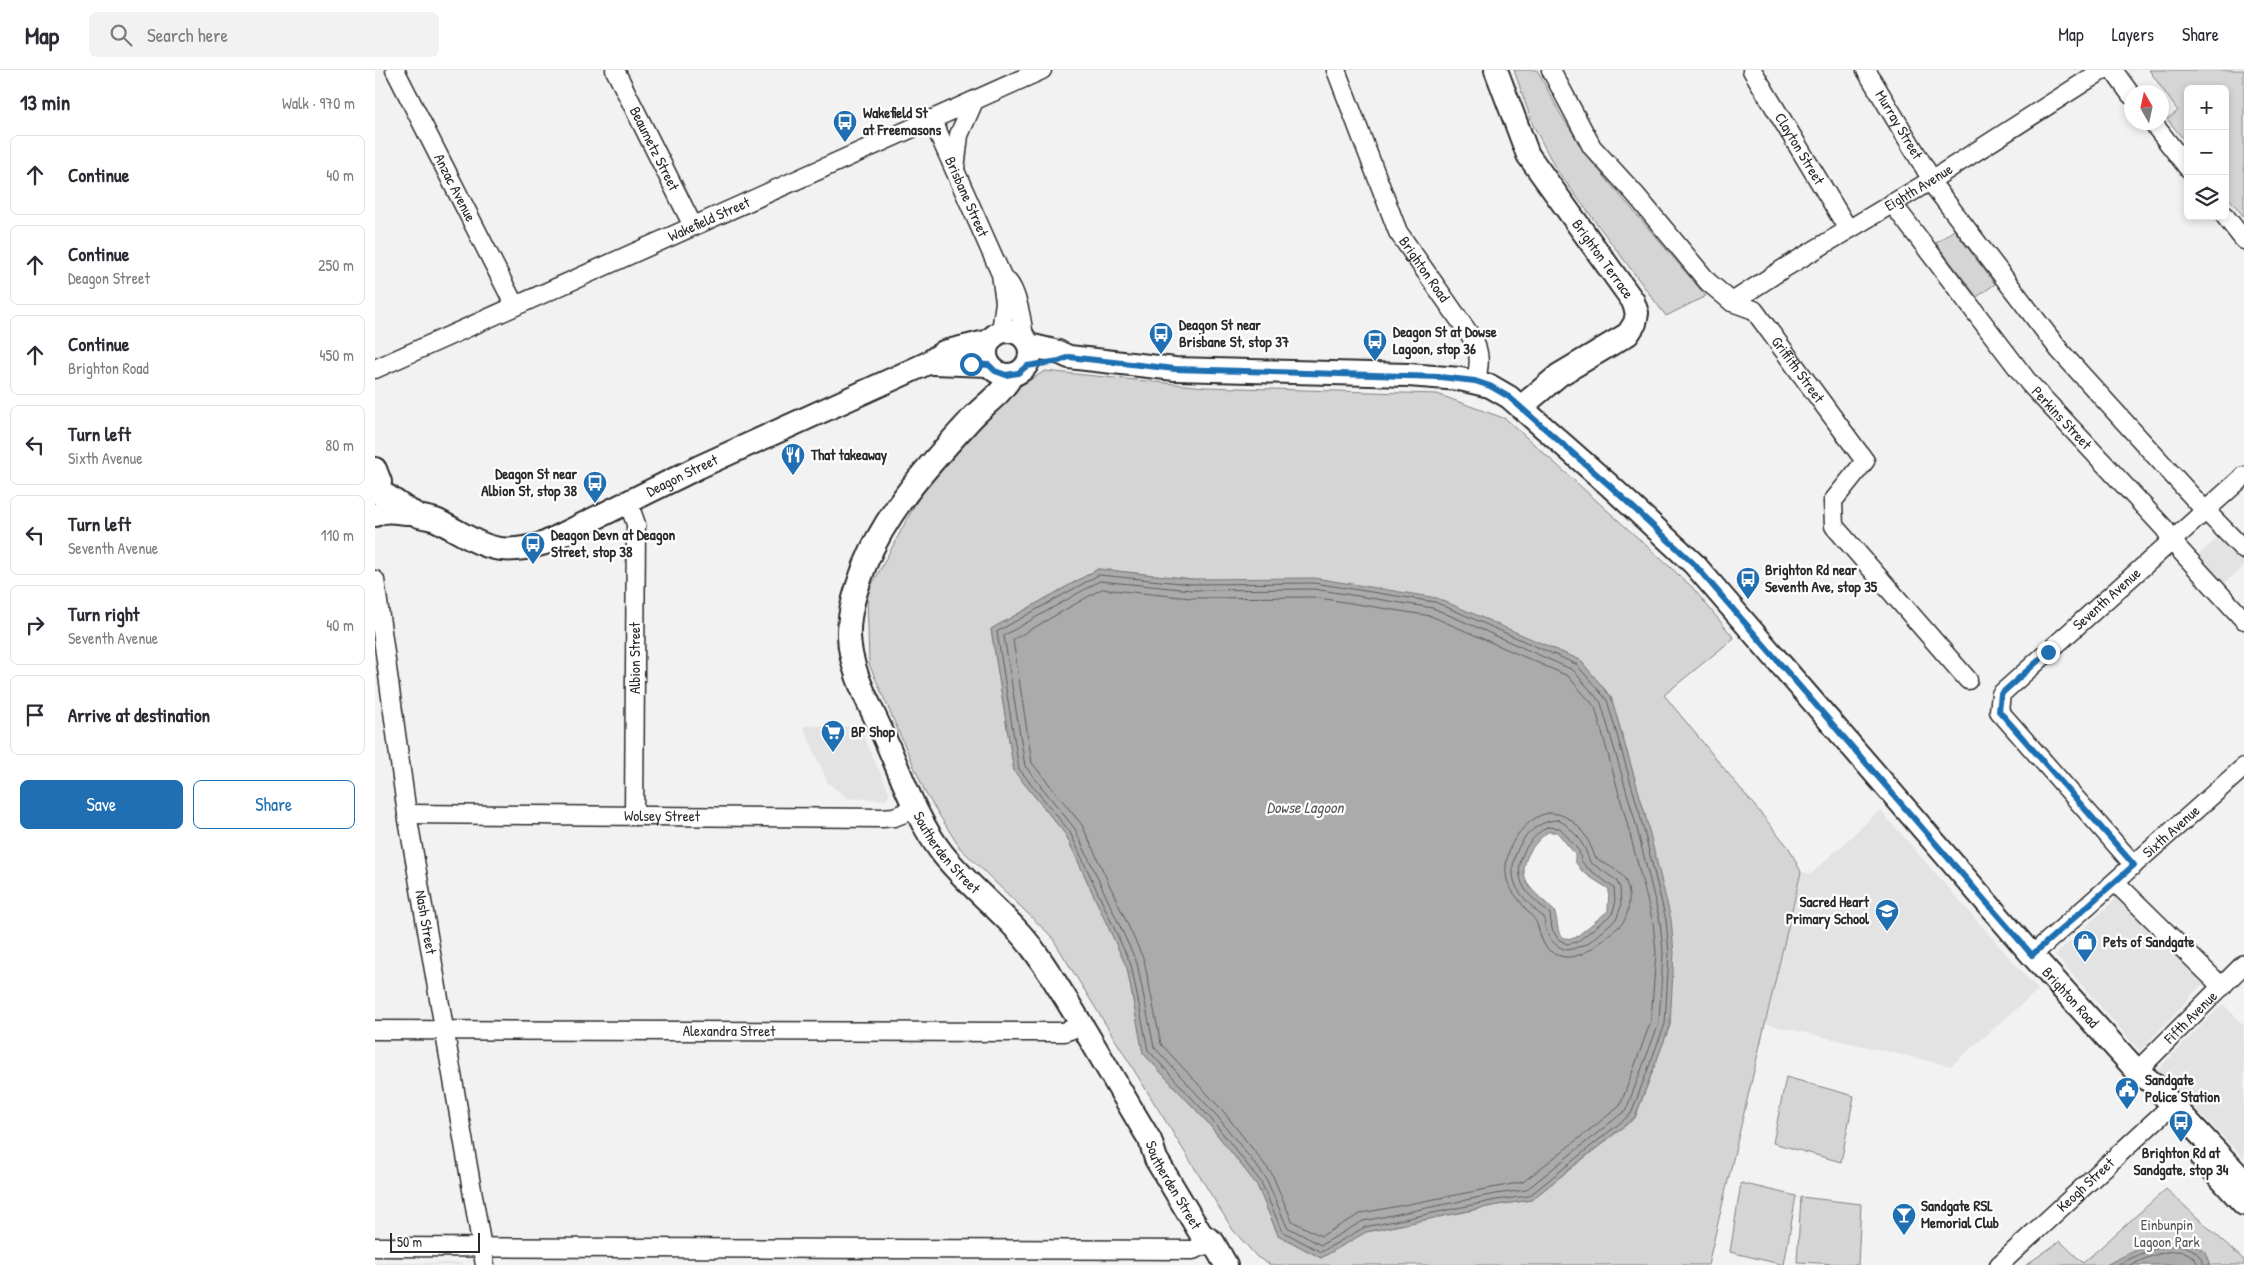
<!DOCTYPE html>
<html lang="en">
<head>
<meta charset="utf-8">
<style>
  :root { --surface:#fff; --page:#f2f2f3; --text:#2b2b33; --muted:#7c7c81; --line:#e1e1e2; --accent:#1f6fb2 }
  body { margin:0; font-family:"Patrick Hand",sans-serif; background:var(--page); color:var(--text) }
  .controls { position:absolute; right:15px; top:15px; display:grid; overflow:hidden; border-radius:8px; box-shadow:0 2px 8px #0003 }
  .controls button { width:45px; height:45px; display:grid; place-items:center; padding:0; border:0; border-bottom:1px solid var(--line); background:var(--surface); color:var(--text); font:25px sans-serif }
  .compass { position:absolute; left:1749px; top:15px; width:45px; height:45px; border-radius:50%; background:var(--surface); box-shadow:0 2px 8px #0003; rotate:351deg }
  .scale { position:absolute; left:15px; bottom:12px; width:90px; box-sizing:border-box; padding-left:5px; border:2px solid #2b2b2b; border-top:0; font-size:14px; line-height:18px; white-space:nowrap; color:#2b2b2b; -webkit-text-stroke:4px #fff; paint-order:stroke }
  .stop { position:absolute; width:15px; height:15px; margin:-11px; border:4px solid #1f6fb2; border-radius:50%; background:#fff }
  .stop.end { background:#1f6fb2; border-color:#fff; box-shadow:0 1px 5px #0008 }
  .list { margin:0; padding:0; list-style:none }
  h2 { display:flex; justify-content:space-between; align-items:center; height:65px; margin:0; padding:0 20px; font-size:21px }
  h2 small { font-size:16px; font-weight:400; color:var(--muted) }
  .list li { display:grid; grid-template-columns:32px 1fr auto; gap:15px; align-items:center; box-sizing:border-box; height:80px; margin:0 10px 10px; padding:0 10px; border:1px solid var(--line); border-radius:8px }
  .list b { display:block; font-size:19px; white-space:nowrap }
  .list p { margin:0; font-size:16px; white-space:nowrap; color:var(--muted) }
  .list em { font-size:16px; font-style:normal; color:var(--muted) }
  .actions { display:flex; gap:10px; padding:15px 20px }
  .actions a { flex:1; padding:11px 0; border:1px solid var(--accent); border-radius:8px; text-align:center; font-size:18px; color:var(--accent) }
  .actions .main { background:var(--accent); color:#fff }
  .icon { flex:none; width:28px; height:28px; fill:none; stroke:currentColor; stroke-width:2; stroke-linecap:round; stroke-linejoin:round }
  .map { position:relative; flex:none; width:1869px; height:1195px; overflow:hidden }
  header { display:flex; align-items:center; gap:30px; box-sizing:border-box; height:70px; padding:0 25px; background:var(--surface); border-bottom:1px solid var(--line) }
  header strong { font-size:24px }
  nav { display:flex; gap:28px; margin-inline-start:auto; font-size:18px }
  .search { width:350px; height:45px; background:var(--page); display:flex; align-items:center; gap:12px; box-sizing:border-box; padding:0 18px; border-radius:8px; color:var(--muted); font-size:19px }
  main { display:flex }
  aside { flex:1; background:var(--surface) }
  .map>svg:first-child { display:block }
  .built { fill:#e3e3e3 }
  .green { fill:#d5d5d5; stroke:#808080; fill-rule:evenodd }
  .water { fill:#ababab; stroke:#787878; fill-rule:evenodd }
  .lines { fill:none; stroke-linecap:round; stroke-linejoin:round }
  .shore { stroke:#5e5e5e; stroke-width:1 }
  .minor-casing { stroke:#2b2b2b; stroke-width:21 }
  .major-casing { stroke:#2b2b2b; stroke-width:26 }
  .minor { stroke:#fff; stroke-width:18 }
  .major { stroke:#fff; stroke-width:22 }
  .route { stroke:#1f6fb2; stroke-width:6 }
  .labels { text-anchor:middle; stroke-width:4.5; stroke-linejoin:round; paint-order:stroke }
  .poi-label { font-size:15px; font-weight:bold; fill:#2b2b2b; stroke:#fff; text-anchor:start }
  .street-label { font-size:15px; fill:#2b2b2b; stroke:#fff }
  .park-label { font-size:15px; fill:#565656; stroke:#fff }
  .water-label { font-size:16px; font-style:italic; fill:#585858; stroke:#fff }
</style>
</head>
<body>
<header>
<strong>Map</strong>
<div class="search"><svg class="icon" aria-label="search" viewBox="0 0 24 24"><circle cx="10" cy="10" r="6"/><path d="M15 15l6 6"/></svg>Search here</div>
<nav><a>Map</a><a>Layers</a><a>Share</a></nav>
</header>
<main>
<aside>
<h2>13 min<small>Walk · 970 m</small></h2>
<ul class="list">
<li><svg class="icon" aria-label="ahead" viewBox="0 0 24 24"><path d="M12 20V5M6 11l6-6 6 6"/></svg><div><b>Continue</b></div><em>40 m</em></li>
<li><svg class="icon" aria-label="ahead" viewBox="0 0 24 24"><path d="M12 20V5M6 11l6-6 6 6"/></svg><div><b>Continue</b><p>Deagon Street</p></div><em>250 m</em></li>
<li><svg class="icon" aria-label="ahead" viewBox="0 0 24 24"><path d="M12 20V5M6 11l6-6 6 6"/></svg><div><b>Continue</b><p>Brighton Road</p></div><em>450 m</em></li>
<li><svg class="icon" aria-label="left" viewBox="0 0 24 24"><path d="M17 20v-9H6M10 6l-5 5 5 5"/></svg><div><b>Turn left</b><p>Sixth Avenue</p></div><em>80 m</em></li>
<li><svg class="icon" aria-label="left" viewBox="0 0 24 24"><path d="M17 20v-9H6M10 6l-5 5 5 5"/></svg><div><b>Turn left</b><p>Seventh Avenue</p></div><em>110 m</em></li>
<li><svg class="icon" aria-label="right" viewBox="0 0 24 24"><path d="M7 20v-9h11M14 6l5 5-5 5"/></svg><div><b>Turn right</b><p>Seventh Avenue</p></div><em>40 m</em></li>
<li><svg class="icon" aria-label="arrive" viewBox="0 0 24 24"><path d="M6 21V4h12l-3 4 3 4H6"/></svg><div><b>Arrive at destination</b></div></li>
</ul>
<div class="actions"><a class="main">Save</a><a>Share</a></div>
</aside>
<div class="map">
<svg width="1869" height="1195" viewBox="0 0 1869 1195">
  <rect width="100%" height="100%" fill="#f2f2f2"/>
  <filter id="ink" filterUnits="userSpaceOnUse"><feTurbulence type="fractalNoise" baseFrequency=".02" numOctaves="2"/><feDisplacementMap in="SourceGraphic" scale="10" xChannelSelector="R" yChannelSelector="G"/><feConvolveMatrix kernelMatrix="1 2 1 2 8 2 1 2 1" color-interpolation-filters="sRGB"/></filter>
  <g filter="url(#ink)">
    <!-- built -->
    <path class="built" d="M1847,465L1869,489V496L1845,517L1820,488Z
      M428,656H484L515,724L511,730L472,728L453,713Z
      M1505,740L1663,920L1576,996L1391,954L1426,802L1436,804Z
      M1746,824L1832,909L1765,981L1680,885Z
      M1848,934L1869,955V1088L1782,1000Z
      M0,1193H83L90,1195H0Z"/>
    <!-- green -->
    <path class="green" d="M1139,0H1162L1186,45L1216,91L1331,226L1291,246L1181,99L1158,55Z
      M1774,0H1869V147L1850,123V19H1813V75L1792,49L1803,41Z
      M1579,160L1620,214L1602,227L1561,173Z
      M670,301L830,317L1062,324L1131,349L1316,516L1359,568L1289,625L1414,778L1426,802L1333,1195H896L882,1187L858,1160L676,866L585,778L551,724L494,594L492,524L550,416L645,316ZM723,499L817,509L1162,572L1205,590L1236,627L1270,744L1295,955L1260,1048L1156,1130L1122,1135L991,1162L946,1188L903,1165L882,1115L833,1053L768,983L752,898L691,765L639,701L616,559Z
      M1411,1007L1479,1026L1466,1092L1398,1073Z
      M1366,1113L1421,1126L1409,1195L1355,1182Z
      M1791,1119L1869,1190V1195H1651L1685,1171L1708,1193Z
      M1426,1127L1486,1134L1483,1195L1422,1192Z"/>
    <!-- water -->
    <path class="water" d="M723,499L817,509L940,508L1062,528L1205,590L1236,627L1270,744L1296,849L1299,883L1295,955L1260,1047L1156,1130L1122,1135L991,1162L946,1188L903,1165L882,1115L833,1053L768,983L752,898L691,765L639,701L616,559ZM1173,762H1182L1200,784V791L1206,800L1215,807L1234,819L1233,841L1200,868C1178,872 1185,853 1179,841C1171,832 1159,824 1152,813C1142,794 1159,772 1173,762Z
      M1813,1170L1830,1182L1835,1195H1731C1761,1179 1779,1171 1813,1170Z"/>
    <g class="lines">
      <!-- shore -->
      <path class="shore" d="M724,505L816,514L939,513L1060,532L1201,594L1232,630L1265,745L1291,850L1294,883L1290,954L1256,1044L1154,1126L1121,1130L990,1157L946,1182L907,1161L886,1112L837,1050L773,980L756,895L695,762L644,699L622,562Z
        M725,511L816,520L939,519L1058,538L1198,600L1226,633L1259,747L1285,851L1288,883L1284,953L1251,1040L1151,1120L1120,1124L988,1151L946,1175L912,1157L891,1108L842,1046L779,977L762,893L700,759L650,696L629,566Z
        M727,519L816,528L938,527L1056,546L1193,606L1220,637L1251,749L1278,852L1281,883L1276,951L1245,1036L1148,1112L987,1143L946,1166L917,1151L897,1104L848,1041L786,974L769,890L707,755L657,693L638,570Z
        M1174,743C1199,743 1213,766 1220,787C1229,795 1245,799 1250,810C1256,821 1255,841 1249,851C1245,857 1238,861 1232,866C1216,880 1197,896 1175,881C1166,874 1166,864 1162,854C1161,850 1154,843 1151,839C1134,817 1126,811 1134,781C1139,765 1157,745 1174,743Z
        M1183,750L1190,754L1203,767L1210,779L1215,792L1241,810L1245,818L1246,836L1242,848L1212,874L1194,880C1177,878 1170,863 1169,847C1162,843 1144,824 1141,816C1129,788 1153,750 1183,750Z
        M1172,757L1185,758L1204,781L1206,790L1210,796L1239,818L1240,835L1237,844L1202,872L1192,874L1183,869L1177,859L1175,844C1167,836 1151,825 1147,813C1138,791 1154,768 1172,757Z
        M1742,1195C1767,1183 1815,1157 1829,1195
        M1756,1195C1773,1187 1813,1168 1823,1195"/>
      <defs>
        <g id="minor">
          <path id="s1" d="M20,0L140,236"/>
          <path id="s2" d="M240,0L318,156"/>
          <path id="s3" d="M961,0L1023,162L1100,272C1105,286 1105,296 1100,311"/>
          <path id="s4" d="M1176,0L1217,77L1260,124L1333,212L1357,232L1379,240L1490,391L1458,431L1459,456L1593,610"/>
          <path id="s5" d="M1377,0L1473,159"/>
          <path id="s6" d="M1491,0L1554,105L1555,111L1685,281L1824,434L1869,480"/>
          <path d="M1738,0L1756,25"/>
          <path id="s7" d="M557,49L626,204L630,232L626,262"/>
          <path d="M1777,52L1813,98"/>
          <path d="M580,99L584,65L599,31"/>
          <path id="s8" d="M1517,133L1654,313L1789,458L1803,478L1869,550"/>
          <path d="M1850,146L1869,170"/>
          <path d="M633,212C643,224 647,251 649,267"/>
          <path id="s9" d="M1357,232L1411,197L1555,111L1728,0"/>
          <path id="s10" d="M0,299L667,0"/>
          <path d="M253,432L261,454L259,746"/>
          <path id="s11" d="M0,510L32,744L110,1195"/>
          <path id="s12" d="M32,744L507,748L519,747L540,739"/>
          <path id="s13" d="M1759,795L1624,641L1626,624L1869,406"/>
          <path d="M1740,812L1847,917"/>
          <path id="s14" d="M1657,885L1869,697"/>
          <path id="s15" d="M0,960L671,962H689L706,956"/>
          <path id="s16" d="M1762,1001L1869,894"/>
          <path d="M0,1177L818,1180L838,1172"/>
          <path id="s17" d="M1624,1195L1797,1035"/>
        </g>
        <g id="major">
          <path id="s18" d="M1121,0L1153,85L1258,231L1262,243L1260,253L1253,264L1184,305L1146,337"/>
          <circle cx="633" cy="283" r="22"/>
          <path id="s19" d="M654,275L683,282L694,287L800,299L1033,305L1085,309L1115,316L1134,327L1234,415L1319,494L1657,885L1762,1001L1776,1012L1869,1111"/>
          <path d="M558,293L614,295"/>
          <path id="s20" d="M637,305C627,324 611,333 597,348C556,393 513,438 490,495C482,517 473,542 474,566C475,602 496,636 510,669C527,707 541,749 567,783C596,820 636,847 663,886C703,944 738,1010 775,1070L781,1089L826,1164L838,1172L851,1195"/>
          <path d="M0,399L5,412L0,422"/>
          <path id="s21" d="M2,420C16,427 31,440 44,446C50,448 57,448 63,451C106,473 118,489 170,473L324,397L553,293L569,282L615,271"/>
          <path d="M0,445C14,438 25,444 39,443"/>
          <path d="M1828,1089L1869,1134"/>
        </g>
      </defs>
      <!-- minor casing -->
      <use href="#minor" class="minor-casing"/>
      <!-- major casing -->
      <use href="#major" class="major-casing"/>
      <!-- minor -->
      <use href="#minor" class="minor"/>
      <!-- major -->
      <use href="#major" class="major"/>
    </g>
  </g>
  <g class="lines" filter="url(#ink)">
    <!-- route -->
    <path class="route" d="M596,294L614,295L620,301L631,305L643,303L652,296L684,291L694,287L800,299L1065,307L1100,311L1115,316L1134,327L1234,415L1319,494L1657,885L1759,795L1624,641L1626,624L1673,582"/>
  </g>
  <!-- icons -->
  <defs>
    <symbol id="bus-pin" viewBox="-11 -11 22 30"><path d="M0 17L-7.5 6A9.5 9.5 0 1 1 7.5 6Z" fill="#1f6fb2" stroke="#fff"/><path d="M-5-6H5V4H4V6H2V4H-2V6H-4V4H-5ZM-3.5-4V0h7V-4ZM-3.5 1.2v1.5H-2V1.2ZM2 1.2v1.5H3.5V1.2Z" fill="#fff"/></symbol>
    <symbol id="restaurant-pin" viewBox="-11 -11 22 30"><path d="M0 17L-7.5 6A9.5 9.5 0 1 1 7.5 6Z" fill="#1f6fb2" stroke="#fff"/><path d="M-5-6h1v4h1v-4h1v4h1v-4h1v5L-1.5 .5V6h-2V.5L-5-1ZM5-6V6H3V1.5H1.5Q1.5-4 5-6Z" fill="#fff"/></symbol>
    <symbol id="supermarket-pin" viewBox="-11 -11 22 30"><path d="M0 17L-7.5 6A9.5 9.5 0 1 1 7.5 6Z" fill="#1f6fb2" stroke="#fff"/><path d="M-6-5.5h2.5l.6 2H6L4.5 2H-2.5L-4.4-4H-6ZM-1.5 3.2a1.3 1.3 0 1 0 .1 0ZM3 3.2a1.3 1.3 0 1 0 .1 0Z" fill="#fff"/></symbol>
    <symbol id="school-pin" viewBox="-11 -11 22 30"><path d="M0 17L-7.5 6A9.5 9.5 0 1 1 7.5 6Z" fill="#1f6fb2" stroke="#fff"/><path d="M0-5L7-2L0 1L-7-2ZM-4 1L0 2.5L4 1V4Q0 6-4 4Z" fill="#fff"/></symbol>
    <symbol id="shop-pin" viewBox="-11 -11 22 30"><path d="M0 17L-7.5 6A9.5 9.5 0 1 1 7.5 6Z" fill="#1f6fb2" stroke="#fff"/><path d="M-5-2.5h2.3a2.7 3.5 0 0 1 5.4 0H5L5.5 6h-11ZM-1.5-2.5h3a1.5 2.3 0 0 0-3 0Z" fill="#fff"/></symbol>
    <symbol id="civic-pin" viewBox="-11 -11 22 30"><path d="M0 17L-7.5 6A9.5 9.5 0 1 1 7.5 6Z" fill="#1f6fb2" stroke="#fff"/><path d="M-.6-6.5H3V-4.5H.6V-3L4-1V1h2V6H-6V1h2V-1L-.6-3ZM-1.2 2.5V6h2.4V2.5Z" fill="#fff"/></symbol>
    <symbol id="bar-pin" viewBox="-11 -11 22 30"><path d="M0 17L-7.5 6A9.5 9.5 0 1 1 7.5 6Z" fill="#1f6fb2" stroke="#fff"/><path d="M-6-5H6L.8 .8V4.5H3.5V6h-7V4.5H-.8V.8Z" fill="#fff"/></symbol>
  </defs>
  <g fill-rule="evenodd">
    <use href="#bus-pin" x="456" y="38" width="28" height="38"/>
    <use href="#bus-pin" x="772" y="250" width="28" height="38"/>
    <use href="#bus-pin" x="986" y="257" width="28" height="38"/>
    <use href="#restaurant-pin" x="404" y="371" width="28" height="38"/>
    <use href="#bus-pin" x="206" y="399" width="28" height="38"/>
    <use href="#bus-pin" x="144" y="460" width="28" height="38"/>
    <use href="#bus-pin" x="1359" y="495" width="28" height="38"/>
    <use href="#supermarket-pin" x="444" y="648" width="28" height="38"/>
    <use href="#school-pin" x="1498" y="827" width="28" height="38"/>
    <use href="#shop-pin" x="1696" y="858" width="28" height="38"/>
    <use href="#civic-pin" x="1738" y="1005" width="28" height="38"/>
    <use href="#bus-pin" x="1792" y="1038" width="28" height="38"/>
    <use href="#bar-pin" x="1515" y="1131" width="28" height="38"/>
  </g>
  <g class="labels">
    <!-- poi labels -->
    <g class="poi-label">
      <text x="488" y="48">Wakefield St<tspan x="488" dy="17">at Freemasons</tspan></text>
      <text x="804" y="260">Deagon St near<tspan x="804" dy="17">Brisbane St, stop 37</tspan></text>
      <text x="1018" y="267">Deagon St at Dowse<tspan x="1018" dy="17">Lagoon, stop 36</tspan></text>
      <text x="436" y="390">That takeaway</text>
      <text x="202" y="409" text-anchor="end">Deagon St near<tspan x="202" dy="17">Albion St, stop 38</tspan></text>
      <text x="176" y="470">Deagon Devn at Deagon<tspan x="176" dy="17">Street, stop 38</tspan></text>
      <text x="1390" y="505">Brighton Rd near<tspan x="1390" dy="17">Seventh Ave, stop 35</tspan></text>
      <text x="476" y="667">BP Shop</text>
      <text x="1494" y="837" text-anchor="end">Sacred Heart<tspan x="1494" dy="17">Primary School</tspan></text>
      <text x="1728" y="877">Pets of Sandgate</text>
      <text x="1770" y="1015">Sandgate<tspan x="1770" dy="17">Police Station</tspan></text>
      <text x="1806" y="1088" text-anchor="middle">Brighton Rd at<tspan x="1806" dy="17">Sandgate, stop 34</tspan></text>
      <text x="1546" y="1141">Sandgate RSL<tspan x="1546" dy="17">Memorial Club</tspan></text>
    </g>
    <!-- street labels -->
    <g class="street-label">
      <text dy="5" stroke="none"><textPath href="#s6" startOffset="64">Murray Street</textPath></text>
      <text dy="5" stroke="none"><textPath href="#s2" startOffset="88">Beaumetz Street</textPath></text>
      <text dy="5" stroke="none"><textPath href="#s5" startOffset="92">Clayton Street</textPath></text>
      <text dy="5" stroke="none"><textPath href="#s9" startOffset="219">Eighth Avenue</textPath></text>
      <text dy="5" stroke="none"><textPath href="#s1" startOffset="132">Anzac Avenue</textPath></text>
      <text dy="5" stroke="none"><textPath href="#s7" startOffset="85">Brisbane Street</textPath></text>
      <text dy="5" stroke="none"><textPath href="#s10" startOffset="366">Wakefield Street</textPath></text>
      <text dy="5" stroke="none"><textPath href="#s18" startOffset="219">Brighton Terrace</textPath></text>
      <text dy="5" stroke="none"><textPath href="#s3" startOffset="219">Brighton Road</textPath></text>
      <text dy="5" stroke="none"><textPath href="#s4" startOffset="394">Griffith Street</textPath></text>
      <text dy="5" stroke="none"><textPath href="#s8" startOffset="274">Perkins Street</textPath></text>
      <text dy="5" stroke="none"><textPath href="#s21" startOffset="336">Deagon Street</textPath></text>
      <text dy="5" stroke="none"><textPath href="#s13" startOffset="364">Seventh Avenue</textPath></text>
      <text transform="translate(260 588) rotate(-90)" y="5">Albion Street</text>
      <text dy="5" stroke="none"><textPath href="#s12" startOffset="255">Wolsey Street</textPath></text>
      <text dy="5" stroke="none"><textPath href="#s14" startOffset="186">Sixth Avenue</textPath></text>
      <text dy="5" stroke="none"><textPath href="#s20" startOffset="555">Southerden Street</textPath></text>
      <text dy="5" stroke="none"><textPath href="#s11" startOffset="346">Nash Street</textPath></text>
      <text dy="5" stroke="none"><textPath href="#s19" startOffset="1310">Brighton Road</textPath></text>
      <text dy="5" stroke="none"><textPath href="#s16" startOffset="76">Fifth Avenue</textPath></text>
      <text dy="5" stroke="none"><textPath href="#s15" startOffset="354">Alexandra Street</textPath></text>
      <text dy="5" stroke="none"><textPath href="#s20" startOffset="960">Southerden Street</textPath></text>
      <text dy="5" stroke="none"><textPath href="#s17" startOffset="118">Keogh Street</textPath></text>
    </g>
    <!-- park labels -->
    <g class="park-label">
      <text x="1792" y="1160">Einbunpin<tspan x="1792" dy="17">Lagoon Park</tspan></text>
    </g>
    <!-- water labels -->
    <g class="water-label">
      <text x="930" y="743">Dowse Lagoon</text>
    </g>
  </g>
</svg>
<div class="controls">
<button>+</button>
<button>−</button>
<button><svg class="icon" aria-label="layers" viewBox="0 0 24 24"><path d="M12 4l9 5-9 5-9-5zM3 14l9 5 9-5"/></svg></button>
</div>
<svg class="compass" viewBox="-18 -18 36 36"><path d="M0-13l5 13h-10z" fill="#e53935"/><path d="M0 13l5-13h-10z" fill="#7c7c81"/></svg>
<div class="scale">50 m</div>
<div class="stop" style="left:596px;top:294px"></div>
<div class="stop end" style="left:1673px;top:582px"></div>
</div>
</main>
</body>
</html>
